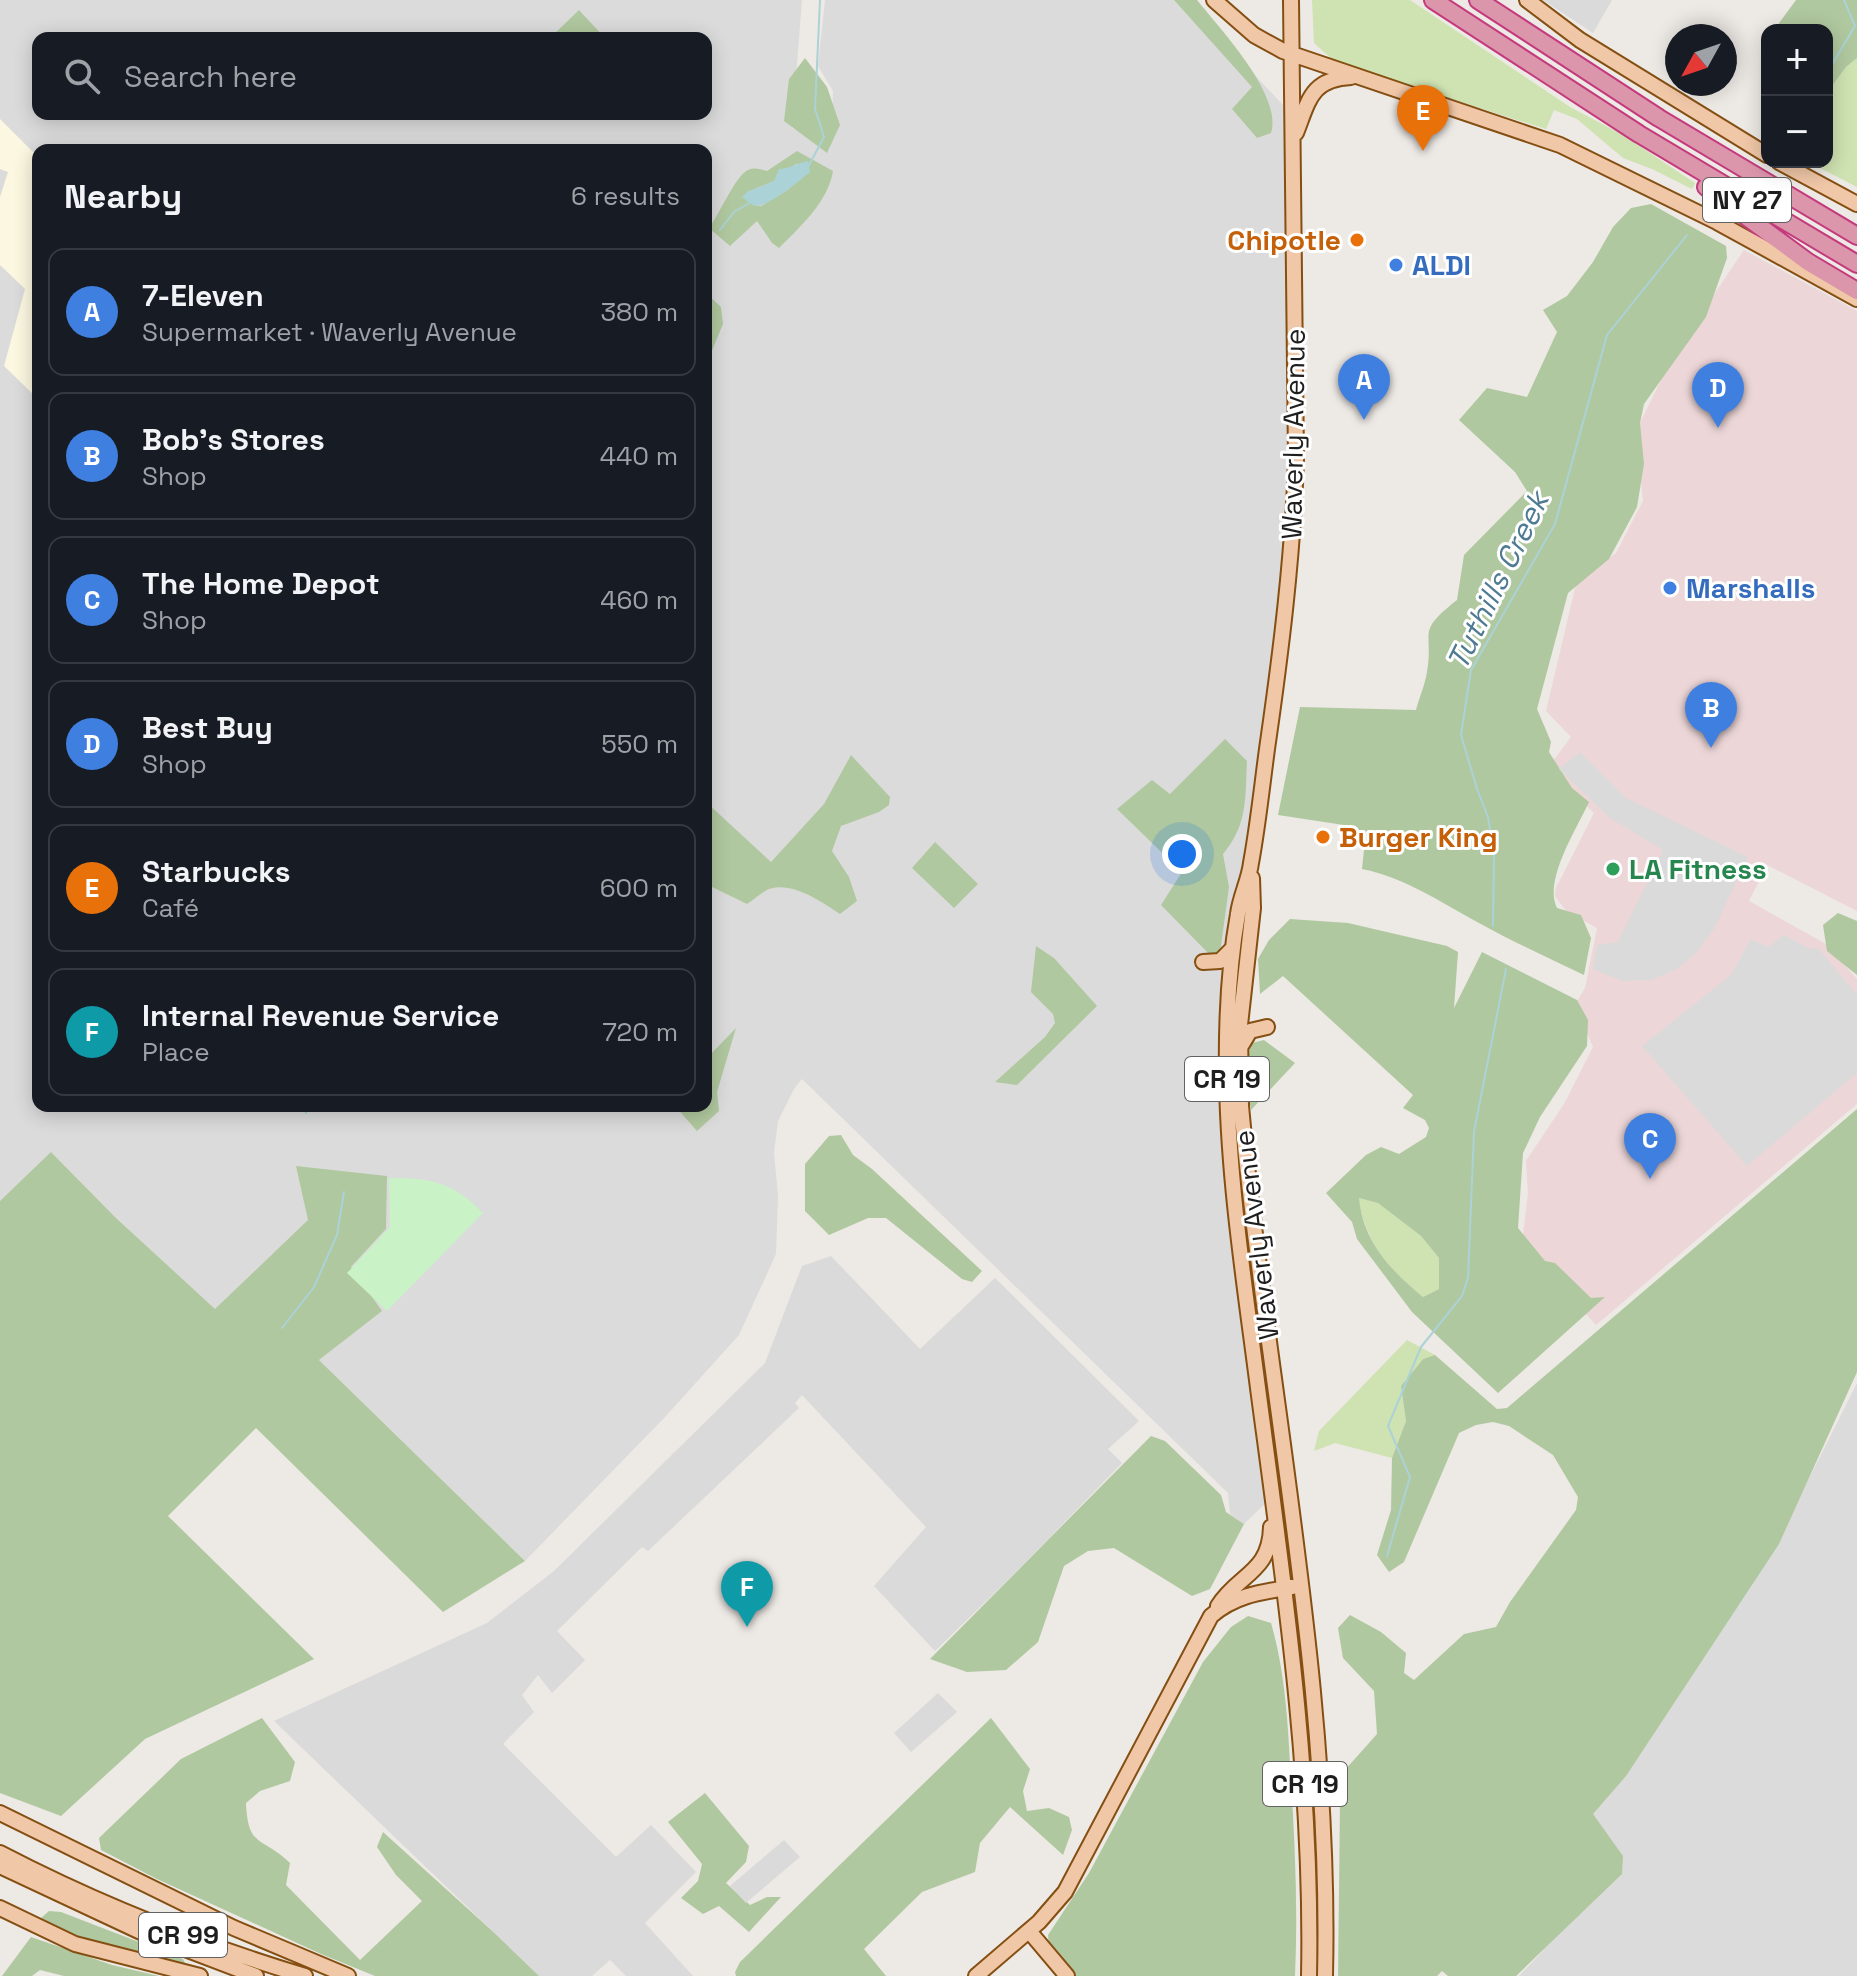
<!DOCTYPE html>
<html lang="en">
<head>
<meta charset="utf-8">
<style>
  :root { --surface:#171b24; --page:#20242c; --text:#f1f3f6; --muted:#9ea1a6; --line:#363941; --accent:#d5909c }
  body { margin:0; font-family:"Space Grotesk",sans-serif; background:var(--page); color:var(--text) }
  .controls { position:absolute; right:24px; top:24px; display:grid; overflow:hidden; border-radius:16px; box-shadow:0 4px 20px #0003 }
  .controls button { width:72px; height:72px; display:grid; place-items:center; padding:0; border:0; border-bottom:2px solid var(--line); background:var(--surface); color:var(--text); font:40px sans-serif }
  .compass { position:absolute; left:1665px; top:24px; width:72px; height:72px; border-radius:50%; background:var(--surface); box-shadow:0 4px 20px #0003; rotate:230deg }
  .you { position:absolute; left:1182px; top:854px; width:28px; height:28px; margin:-20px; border:6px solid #fff; border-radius:50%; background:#1a73e8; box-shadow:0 0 0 12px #1a73e833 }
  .badge { display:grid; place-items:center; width:52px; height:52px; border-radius:50%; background:var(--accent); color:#fff; font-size:26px; font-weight:700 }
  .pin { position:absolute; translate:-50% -66px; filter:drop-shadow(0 2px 4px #0008) }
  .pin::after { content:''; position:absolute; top:42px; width:28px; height:24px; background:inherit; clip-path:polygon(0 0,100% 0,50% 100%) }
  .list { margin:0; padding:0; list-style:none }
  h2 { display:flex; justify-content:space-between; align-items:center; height:104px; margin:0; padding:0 32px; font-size:34px }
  h2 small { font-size:26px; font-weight:400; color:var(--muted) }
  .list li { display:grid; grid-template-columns:52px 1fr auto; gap:24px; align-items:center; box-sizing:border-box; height:128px; margin:0 16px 16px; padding:0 16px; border:2px solid var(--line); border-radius:16px }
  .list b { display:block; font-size:30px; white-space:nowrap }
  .list p { margin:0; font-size:26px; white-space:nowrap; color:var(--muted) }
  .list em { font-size:26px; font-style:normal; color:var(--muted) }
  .icon { flex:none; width:44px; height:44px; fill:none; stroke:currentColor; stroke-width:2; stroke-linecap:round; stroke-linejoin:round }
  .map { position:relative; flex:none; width:1857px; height:1976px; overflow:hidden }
  .search { position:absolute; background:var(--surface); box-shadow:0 4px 20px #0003; left:32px; top:32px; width:680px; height:88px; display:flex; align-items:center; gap:20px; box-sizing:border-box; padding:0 28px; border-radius:16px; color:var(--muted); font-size:30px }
  .panel { position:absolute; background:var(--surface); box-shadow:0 4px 20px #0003; left:32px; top:144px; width:680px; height:968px; border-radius:16px }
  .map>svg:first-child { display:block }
  .residential { fill:#dcdbdb; fill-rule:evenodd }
  .commercial { fill:#ecd6d8 }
  .education { fill:#fbf7e0 }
  .grass { fill:#cfe2b1 }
  .forest { fill:#b0c89f; fill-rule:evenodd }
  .park { fill:#c9f2c7 }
  .parking { fill:#dadada }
  .water { fill:#abd2d6 }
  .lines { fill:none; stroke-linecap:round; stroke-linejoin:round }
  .stream { stroke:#abd2d6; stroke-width:2 }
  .major-casing { stroke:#854f12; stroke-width:18 }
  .highway-casing { stroke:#c43a7c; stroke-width:20 }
  .major { stroke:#f0c7a7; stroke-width:14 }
  .highway { stroke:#db96ac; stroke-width:16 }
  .food-dot { fill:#e8710a; stroke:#fff; stroke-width:3 }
  .shop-dot { fill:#3f7fe0; stroke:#fff; stroke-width:3 }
  .leisure-dot { fill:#2e9e5b; stroke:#fff; stroke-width:3 }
  .labels { text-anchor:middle; stroke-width:6; stroke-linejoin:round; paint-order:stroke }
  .shield { fill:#fff; stroke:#626262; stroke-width:2 }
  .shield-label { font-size:26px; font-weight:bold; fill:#1e1e1e }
  .food-label { font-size:28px; font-weight:bold; fill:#c56008; stroke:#fff; text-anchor:end }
  .shop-label { font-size:28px; font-weight:bold; fill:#366cbe; stroke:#fff; text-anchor:start }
  .street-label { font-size:28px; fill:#1e1e1e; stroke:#fff }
  .leisure-label { font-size:28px; font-weight:bold; fill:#27864d; stroke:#fff; text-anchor:start }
  .water-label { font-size:30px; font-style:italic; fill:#4f7a93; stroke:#fff }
</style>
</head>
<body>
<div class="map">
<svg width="1857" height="1976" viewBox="0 0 1857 1976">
  <rect width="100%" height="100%" fill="#ede9e5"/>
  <!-- residential -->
  <path class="residential" d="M0,0H802L792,128L831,145L833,91L818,66L825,0H1185L1293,116V529L1238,911L1227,1085L1273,1496L1244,1524L1230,1514L1228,1493L802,1079L794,1089L778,1121L774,1153L778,1196L776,1254L739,1335L665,1417L525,1561L319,1360L381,1311L351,1267L386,1229L309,1220L215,1310L116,1218L52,1153L0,1201ZM38,38H706V114H38ZM38,150H706V1106H38Z
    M1857,1383V1976H1519L1607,1883L1562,1833L1777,1542Z"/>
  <!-- commercial -->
  <path class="commercial" d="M1744,250L1857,311V911L1767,865L1749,901L1826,944L1857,979V1104L1596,1325L1522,1243L1528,1193L1526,1161L1564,1104L1593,1047L1575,1005L1585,988L1597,928L1567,912L1555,896L1556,888L1594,813L1547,769L1571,737L1546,711L1576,584L1616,553L1643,501L1636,431L1675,352Z"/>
  <!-- education -->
  <path class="education" d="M0,119L38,157V399L4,366L25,289L0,265V197L8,172L0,169Z"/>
  <!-- grass -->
  <path class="grass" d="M1312,0H1410L1570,107L1621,134L1695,183L1692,189L1652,169L1623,158L1577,119L1554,110L1546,129L1335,62L1314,43Z
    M1857,58V187L1808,162H1827V93L1846,67Z
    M1358,1198L1377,1202L1421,1236L1439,1258V1289L1423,1297C1387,1268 1367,1244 1358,1198Z
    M1407,1340L1435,1355L1423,1359L1401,1386L1406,1421L1392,1458L1335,1443L1314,1451L1319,1431Z"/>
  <!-- forest -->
  <path class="forest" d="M1174,0H1197C1220,29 1283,95 1271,133L1257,138L1232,109L1252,87Z
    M1796,0H1857V58L1846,67L1827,93V30H1774Z
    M579,10L605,38H550Z
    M805,58L827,87L840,125L827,153L784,121L789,79Z
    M797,151L833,171C828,202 800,227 779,248L772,243L757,221L730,246L709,228C719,215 736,175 748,170C755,167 760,169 767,171ZM797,163L789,189L761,206L753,205L747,192L774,181Z
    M1651,204L1726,246L1727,258L1706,317L1644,404L1640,423L1644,464L1637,507L1609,559L1568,593L1537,709L1551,742L1549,752L1572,788L1589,802C1577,828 1543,881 1557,908L1581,915L1591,938L1584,975C1549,958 1513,942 1479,923C1440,902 1406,878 1362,869L1365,840L1357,827L1278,815L1300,707L1416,710C1419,698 1425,685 1427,672C1434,630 1415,633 1457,600L1464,555L1527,491L1515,472L1459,420L1487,388L1527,397L1557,332L1543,310L1567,296L1593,262L1613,227L1631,208Z
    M706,293L721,307L723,324L706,365Z
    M1225,739L1247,761C1245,799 1248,824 1223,854L1229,887L1220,953L1211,956L1161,905L1182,872L1117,809L1152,780L1170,794Z
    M851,755L890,797L889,805L879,812L841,826L832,851L849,877L857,901L840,914C822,902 792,881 769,889C762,892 754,900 747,904L710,886L706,879V802L771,862L824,804Z
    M935,842L978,884L954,908L912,868Z
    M1838,913L1857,921V975L1827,951L1823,925Z
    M1290,919L1348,923L1447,946L1458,952L1454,1008L1482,952L1577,1000L1588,1020L1587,1046L1540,1117L1523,1153L1518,1228L1545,1261L1555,1263L1591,1298L1605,1297L1498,1393L1412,1312L1357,1239L1352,1222L1326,1193L1366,1155L1381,1147L1399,1154L1426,1137L1429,1128L1425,1120L1403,1108L1413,1095L1283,976L1260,994L1258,959L1269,940ZM1359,1198L1378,1203L1421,1236L1439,1258V1289L1423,1297C1390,1270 1363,1241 1359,1198Z
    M1036,946L1054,958L1097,1006L1017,1085L995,1082L1045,1037L1055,1023L1053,1014L1031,992Z
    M736,1028L717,1092L719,1111L697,1131L675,1106H706V1059Z
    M1264,1040L1295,1063L1251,1110C1247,1088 1243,1064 1252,1043Z
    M1857,1109V1372L1779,1544L1626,1776L1593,1814L1623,1856L1622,1874L1516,1976H1448L1442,1971L1437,1976H1338L1340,1802L1344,1771L1377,1734L1374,1691L1343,1658L1338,1628L1350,1615L1381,1632L1406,1653L1404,1673L1414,1680L1464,1634L1496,1627L1510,1602L1576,1510L1578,1497L1553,1455L1509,1426L1493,1422L1476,1425L1459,1433L1404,1562L1389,1572L1377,1555L1391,1510L1392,1458L1406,1421L1401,1386L1423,1359L1435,1355L1497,1409L1507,1408Z
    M841,1135L853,1155L872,1169L982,1271L972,1282L962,1279L886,1218H868L829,1235L805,1211V1164L829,1136Z
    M51,1152L116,1218L215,1309L308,1220L296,1166L387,1176L386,1229L351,1267L382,1311L319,1360L525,1561L443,1612L256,1428L168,1516L314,1659L145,1739L61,1816L0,1793V1201Z
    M1151,1436L1165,1441L1221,1495L1226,1512L1244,1524L1210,1589L1192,1596L1114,1548L1088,1551L1064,1566L1038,1642L1006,1670L967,1672L930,1659Z
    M1248,1616L1271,1623C1286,1675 1288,1727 1291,1780C1295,1845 1298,1911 1295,1976H1075L1049,1949L1048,1935L1089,1873L1203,1662L1231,1627Z
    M262,1718L295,1762L290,1781L260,1791L246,1803C248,1849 262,1836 290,1863L286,1885L360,1960L422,1901L396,1875L377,1847L383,1832L542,1976H375L321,1954L157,1879L101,1850L99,1838L181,1759Z
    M991,1718L1030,1769L1023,1791L1027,1811L1049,1808L1069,1817L1072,1830L1063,1855L1010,1807L980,1843L975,1872L922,1892L864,1949L886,1976H736L735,1972L740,1962Z
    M705,1793L749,1846L746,1862L726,1883L750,1905L767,1897H781L749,1932L719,1906L703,1914L681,1898L698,1881L702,1864L668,1822Z
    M49,1911L61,1912L183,1959L186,1965L82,1940L41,1918Z
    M31,1937L112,1965L159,1976H64L40,1970L32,1976H2Z"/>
  <!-- park -->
  <path class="park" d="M389,1178C431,1178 453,1182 483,1213L387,1311L347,1273L390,1227Z"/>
  <!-- parking -->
  <path class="parking" d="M1543,0H1612L1593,33Z
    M1580,752L1626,798L1748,857L1714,929L1696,953L1677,969L1651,980L1622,981L1593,969L1597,945L1618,942L1663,850L1610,818L1559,769Z
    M1784,935L1810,949L1818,948L1857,995V1073L1747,1166L1642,1046L1731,975L1751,939L1768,947Z
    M831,1256L920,1349L995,1278L1139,1421L1108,1449L1122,1463L1023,1565L935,1651L874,1586L926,1527L802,1395L795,1403L799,1408L648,1551L642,1547L557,1631L585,1660L552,1693L538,1675L522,1695L534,1712L503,1744L616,1857L651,1825L696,1872L645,1923L693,1976H626L610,1960L592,1976H539L274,1721L487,1623L554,1571L765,1363L802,1266Z
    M938,1693L957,1712L911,1752L894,1733Z
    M784,1840L800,1857L746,1903L730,1886Z"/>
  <!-- water -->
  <path class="water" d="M808,161L810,172C800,180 766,210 753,205C749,203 746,200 742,197L747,192L774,181L779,169C790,169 796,163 808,161Z"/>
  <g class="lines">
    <!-- stream -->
    <path class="stream" d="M1827,73L1855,26L1844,0
      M808,167L824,137L815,109L820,0
      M720,230L734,212L751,202
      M1493,926L1494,855L1488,817L1477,789L1461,735L1471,670L1555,524L1607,335L1687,235
      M305,1106L306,1113
      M282,1328L314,1287L337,1235L344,1192
      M1387,1556L1410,1477L1388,1426L1421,1347L1462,1296L1468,1278L1474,1132L1506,969"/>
    <defs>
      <path id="major" d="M1214,0L1254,35L1283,51L1560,145L1717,222L1857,299
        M1291,0L1296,459C1293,556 1281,652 1267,749C1262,786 1258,825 1251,863C1249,880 1240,897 1238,914C1228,969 1226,1027 1227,1083C1229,1185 1245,1287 1258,1388C1284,1584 1313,1778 1309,1976
        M1527,0L1580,40L1767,155
        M1296,133C1309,100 1311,79 1351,77
        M1779,162L1857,204
        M1252,878L1253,908L1240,1025L1241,1106C1268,1396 1332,1684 1325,1976
        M1203,962L1220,961L1233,948
        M1241,1046L1250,1031L1267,1027
        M1218,1606C1238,1574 1270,1573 1271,1527
        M0,1813L234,1928L348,1976
        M0,1853C98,1904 199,1944 305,1976
        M0,1866L143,1933L256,1976
        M0,1908L75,1944L200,1976
        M1029,1931L1067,1976
        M976,1976L1039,1922L1065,1892L1211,1616C1235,1595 1262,1592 1292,1587"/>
      <path id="highway" d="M1433,0L1639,134L1857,264
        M1478,0L1659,118L1857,236
        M1706,187L1808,262L1857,291"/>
    </defs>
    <!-- major casing -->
    <use href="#major" class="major-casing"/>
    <!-- highway casing -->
    <use href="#highway" class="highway-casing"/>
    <!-- major -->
    <use href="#major" class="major"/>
    <!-- highway -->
    <use href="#highway" class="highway"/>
  </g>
  <!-- markers -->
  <g class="food-dot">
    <circle cx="1357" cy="240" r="8"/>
    <circle cx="1323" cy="837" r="8"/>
  </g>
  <g class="shop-dot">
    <circle cx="1396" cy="265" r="8"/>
    <circle cx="1670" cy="588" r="8"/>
  </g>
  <circle class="leisure-dot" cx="1613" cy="869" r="8"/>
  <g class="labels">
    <!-- shield labels -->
    <g class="shield">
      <rect x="1703" y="178" width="88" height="44" rx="6"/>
      <rect x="1185" y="1057" width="84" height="44" rx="6"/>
      <rect x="1263" y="1762" width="84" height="44" rx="6"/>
      <rect x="139" y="1913" width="88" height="44" rx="6"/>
    </g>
    <g class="shield-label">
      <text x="1747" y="209">NY 27</text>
      <text x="1227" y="1088">CR 19</text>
      <text x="1305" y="1793">CR 19</text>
      <text x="183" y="1944">CR 99</text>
    </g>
    <!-- food labels -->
    <g class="food-label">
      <text x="1341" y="250">Chipotle</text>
      <text x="1339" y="847" text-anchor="start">Burger King</text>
    </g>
    <!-- shop labels -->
    <g class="shop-label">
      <text x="1412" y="275">ALDI</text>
      <text x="1686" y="598">Marshalls</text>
    </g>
    <!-- street labels -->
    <g class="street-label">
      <text transform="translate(1293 434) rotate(-89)" y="10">Waverly Avenue</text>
      <text transform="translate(1256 1235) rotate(-97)" y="10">Waverly Avenue</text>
    </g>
    <!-- leisure labels -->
    <g class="leisure-label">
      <text x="1629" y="879">LA Fitness</text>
    </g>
    <!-- water labels -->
    <g class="water-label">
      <text transform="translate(1498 581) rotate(-64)" y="10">Tuthills Creek</text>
    </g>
  </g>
</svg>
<div class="controls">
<button>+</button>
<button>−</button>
</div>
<svg class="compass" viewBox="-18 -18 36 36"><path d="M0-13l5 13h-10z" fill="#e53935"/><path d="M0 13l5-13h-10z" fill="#9ea1a6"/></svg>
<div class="you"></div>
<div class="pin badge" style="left:1364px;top:420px;background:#3f7fe0">A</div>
<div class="pin badge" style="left:1711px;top:748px;background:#3f7fe0">B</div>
<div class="pin badge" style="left:1650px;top:1179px;background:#3f7fe0">C</div>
<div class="pin badge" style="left:1718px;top:428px;background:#3f7fe0">D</div>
<div class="pin badge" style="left:1423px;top:151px;background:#e8710a">E</div>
<div class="pin badge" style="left:747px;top:1627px;background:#0f9aa8">F</div>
<div class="search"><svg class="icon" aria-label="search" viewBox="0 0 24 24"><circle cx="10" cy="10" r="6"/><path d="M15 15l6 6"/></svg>Search here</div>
<section class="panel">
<h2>Nearby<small>6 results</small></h2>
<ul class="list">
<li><span class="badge" style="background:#3f7fe0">A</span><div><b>7-Eleven</b><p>Supermarket · Waverly Avenue</p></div><em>380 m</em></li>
<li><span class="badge" style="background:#3f7fe0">B</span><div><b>Bob's Stores</b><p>Shop</p></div><em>440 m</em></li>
<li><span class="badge" style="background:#3f7fe0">C</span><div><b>The Home Depot</b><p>Shop</p></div><em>460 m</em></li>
<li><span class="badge" style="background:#3f7fe0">D</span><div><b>Best Buy</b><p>Shop</p></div><em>550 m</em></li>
<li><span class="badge" style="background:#e8710a">E</span><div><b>Starbucks</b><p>Café</p></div><em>600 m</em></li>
<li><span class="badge" style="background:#0f9aa8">F</span><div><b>Internal Revenue Service</b><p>Place</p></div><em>720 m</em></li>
</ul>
</section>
</div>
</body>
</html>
